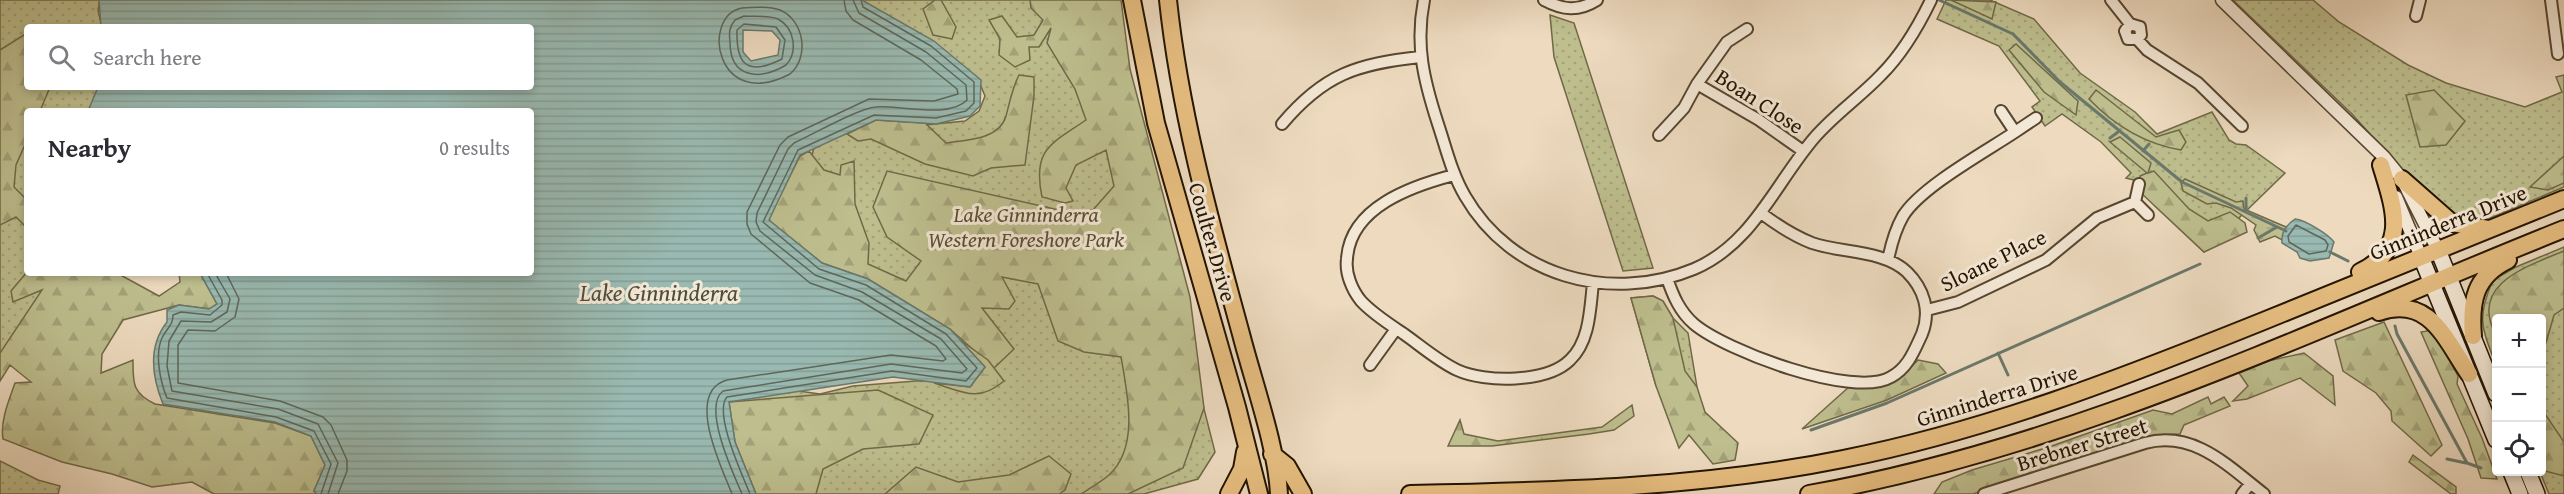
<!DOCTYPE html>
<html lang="en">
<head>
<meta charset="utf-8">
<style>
  :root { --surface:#fff; --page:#f2f2f3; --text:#2b2b33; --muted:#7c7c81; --line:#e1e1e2 }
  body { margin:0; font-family:"Gentium Book Plus",serif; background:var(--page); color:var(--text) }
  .controls { position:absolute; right:18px; bottom:18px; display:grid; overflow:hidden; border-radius:6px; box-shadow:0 3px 9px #0003 }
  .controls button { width:54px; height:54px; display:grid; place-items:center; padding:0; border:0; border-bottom:2px solid var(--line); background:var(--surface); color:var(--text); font:30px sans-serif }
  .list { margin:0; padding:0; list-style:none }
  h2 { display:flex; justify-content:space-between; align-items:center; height:78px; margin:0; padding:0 24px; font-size:26px }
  h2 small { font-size:20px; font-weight:400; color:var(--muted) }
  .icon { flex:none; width:33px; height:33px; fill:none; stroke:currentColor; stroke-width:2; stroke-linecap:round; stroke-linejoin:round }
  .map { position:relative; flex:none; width:2564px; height:494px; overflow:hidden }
  .search { position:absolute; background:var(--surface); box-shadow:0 3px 9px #0003; left:24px; top:24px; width:510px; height:66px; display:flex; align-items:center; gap:15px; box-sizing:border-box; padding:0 21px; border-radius:6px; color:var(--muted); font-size:22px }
  .panel { position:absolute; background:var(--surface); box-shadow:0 3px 9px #0003; left:24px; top:108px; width:510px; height:168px; border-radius:6px }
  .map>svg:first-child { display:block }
  .grass { fill:url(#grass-dots); stroke:#706947; stroke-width:1.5 }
  .forest { fill:url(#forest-firs); stroke:#706947; stroke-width:1.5 }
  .wetland { fill:url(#wetland-marsh); stroke:#706947; stroke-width:1.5 }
  .water { fill:url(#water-rules); stroke:#6a786b; stroke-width:1.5; fill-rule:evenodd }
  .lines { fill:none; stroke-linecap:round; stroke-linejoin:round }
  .shore { stroke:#5e6759; stroke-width:1.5 }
  .stream { stroke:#6a786b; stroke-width:3 }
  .minor-casing { stroke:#564630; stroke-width:14 }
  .tertiary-casing { stroke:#564630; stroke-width:15 }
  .secondary-casing { stroke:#231400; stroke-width:18 }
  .primary-casing { stroke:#231400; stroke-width:20 }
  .minor { stroke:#f3e7d5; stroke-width:10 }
  .tertiary { stroke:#f3e7d5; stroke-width:12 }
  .secondary { stroke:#f3e7d5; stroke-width:15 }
  .primary { stroke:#e6bd80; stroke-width:16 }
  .labels { text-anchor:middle; stroke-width:6; stroke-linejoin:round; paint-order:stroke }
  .street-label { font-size:22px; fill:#231400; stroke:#f3e7d5 }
  .park-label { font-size:22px; font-style:italic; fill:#595032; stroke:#f3e7d5 }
  .water-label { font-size:24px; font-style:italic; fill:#4c4e3e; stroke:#f3e7d5 }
</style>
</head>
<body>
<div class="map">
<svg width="2564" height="494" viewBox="0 0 2564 494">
  <defs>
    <pattern id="grass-dots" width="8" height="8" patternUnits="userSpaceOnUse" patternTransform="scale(1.5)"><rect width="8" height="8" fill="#bebe8e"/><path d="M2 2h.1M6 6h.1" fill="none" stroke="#a3a279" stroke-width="1.8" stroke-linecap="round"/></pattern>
    <pattern id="forest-firs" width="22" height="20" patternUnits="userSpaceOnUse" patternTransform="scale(1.5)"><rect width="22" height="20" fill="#bebe8e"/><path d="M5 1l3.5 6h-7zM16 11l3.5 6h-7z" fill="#a3a279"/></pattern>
    <pattern id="wetland-marsh" width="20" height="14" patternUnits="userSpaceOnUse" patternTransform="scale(1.5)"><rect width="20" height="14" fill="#bebe8e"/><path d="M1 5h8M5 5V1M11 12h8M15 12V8" fill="none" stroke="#a3a279"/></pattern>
    <pattern id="water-rules" width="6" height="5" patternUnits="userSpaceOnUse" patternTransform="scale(1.5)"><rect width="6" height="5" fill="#99bab2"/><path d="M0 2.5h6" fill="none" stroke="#849f97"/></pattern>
  </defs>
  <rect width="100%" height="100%" fill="#eddabf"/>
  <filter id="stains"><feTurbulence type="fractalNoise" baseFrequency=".00333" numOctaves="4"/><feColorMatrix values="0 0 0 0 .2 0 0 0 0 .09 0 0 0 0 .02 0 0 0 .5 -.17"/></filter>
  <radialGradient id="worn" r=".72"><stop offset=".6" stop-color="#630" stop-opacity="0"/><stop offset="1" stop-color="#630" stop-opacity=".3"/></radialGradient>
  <!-- grass -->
  <path class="grass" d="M0,0H100L98,10L102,27H27V87H106L91,111H27V273H56L0,367Z
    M856,0H1100L1215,452L1198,479L1144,494H754L743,403L747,399L784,389L820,394L853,386L916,381H947L965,335L854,269L807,167L816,143L825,135L965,121L979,111L985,96L980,84Z
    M1946,0H1990L2034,19L2080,73L2135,112L2157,134L2212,112L2229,140L2236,144L2246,145L2285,173L2204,252L2155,206L2151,201L2150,184L2126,178L2131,173L2101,142L2062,114L2045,126L2032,107L2040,101L1999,46L1937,19Z
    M2233,0H2313L2339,22L2408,65L2446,83L2525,107L2562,92L2556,77L2564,75V187L2488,219L2461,222L2429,199L2352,114Z
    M1550,15L1574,23L1653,268L1623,271L1554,57Z
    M2564,247V494H2549L2540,472L2542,318H2496V365C2482,328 2476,319 2493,280L2516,267Z
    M1653,296L1663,301L1673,318L1688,333L1697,387L1656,386L1631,298Z
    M0,461L38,480L60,486L58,494H0Z"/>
  <!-- forest -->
  <path class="forest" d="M935,0H941L956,27L952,39L933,35L923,9Z
    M1030,0H1121L1130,69L1190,297L1204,408L1183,468L1128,494H1081C1090,488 1101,482 1109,475C1140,447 1127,392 1121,357L1084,352L1058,341L1038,284L1002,277L1015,301L1009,309L982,308L1014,349L994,368L950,329L868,279L822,263L768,220L800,156L809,151L824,170L840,175L841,165L854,161L855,204L869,243L868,264L906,281L921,261L887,237L873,207L887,171L1063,211L1093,210L1114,186L1106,150L1076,165L1066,188L1073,201L1065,203L1042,197C1032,149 1051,144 1086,120L1075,89L1047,43L1051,28L1039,47H1029L1030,60L1015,67L999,55L1000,39L989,20L1002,16L1017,37L1034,35L1043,20L1031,8Z
    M1951,0L1996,2L1992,19Z
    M27,33V87H50L40,111H27V140L16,165L14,187L27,200V228L16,217L0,225V50Z
    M2016,44L2078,101L2076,115L2044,92L2009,50Z
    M1019,75L1034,77V96L1025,165L991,168L973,176L925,164L871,139L858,141L847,134L876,120L925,123L946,143C966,140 999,140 1006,116C1010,101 1012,89 1019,75Z
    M2096,90L2156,137L2179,130L2186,142L2181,150C2145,144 2114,125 2089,99Z
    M2434,90L2465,121L2446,145L2420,147L2406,95Z
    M2120,137L2151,163L2148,173L2154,171L2189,209L2208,221L2230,212L2245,223L2247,232L2204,252L2141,193L2140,176L2147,173L2110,142Z
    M2564,156V183L2548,190L2530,187Z
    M2564,251V308L2554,315L2546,343L2542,348V318H2496V335C2468,284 2528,266 2564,251Z
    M27,272L117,273L159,296L180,282L179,273H200L217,304L210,309L179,305L123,320L102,354L101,373L133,360C133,383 132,393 155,404L275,423L311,436L325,465L314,491L317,494H214L192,482L152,487L112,474L62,462L3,439C0,421 9,400 15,383L31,382L10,365L0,381V353L42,290L13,302L11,291Z
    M1653,296L1663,301L1673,318L1685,371L1697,387L1705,412L1738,443L1735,460L1713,464L1689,435L1679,448L1656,386L1631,298Z
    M2384,322L2442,445L2431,456L2392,421L2391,411L2376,393L2343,371L2335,340Z
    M2433,330L2458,376L2457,384L2482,438L2497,479L2481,478L2468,439L2421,332Z
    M2304,353L2333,376L2335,405L2300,378L2247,399L2233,401L2248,386L2239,373L2268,361Z
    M1918,360L1938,364L1946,373L1887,400L1802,429L1850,386C1886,390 1893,385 1918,360Z
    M878,390L933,415L919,444L863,449L823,469L816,494H756L735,442L729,402Z
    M2208,397L2211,404L2224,397L2230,406L2184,425L2180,434L2157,435L2104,450L1973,494H1934L1942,482L1972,470L2049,447L2153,410L2172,414Z
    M1632,405L1634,416L1614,430L1589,434L1492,446H1448L1460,420L1464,434L1498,441L1602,427Z
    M2545,414L2564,442V476L2545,471L2542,460V417Z
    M2413,455L2456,487V494H2451L2409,462Z
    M1049,456L1071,474L1065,490L1059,494H885L916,467L958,482L1009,475Z"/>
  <!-- wetland -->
  <path class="wetland" d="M2185,179L2236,202L2243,201L2244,209L2286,227L2282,240L2275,236L2260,242L2254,230L2256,225L2231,208L2216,203L2207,204L2183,191L2181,183Z
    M960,340L988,360L1004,381C978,403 963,392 934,383L970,387L985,367Z"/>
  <!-- water -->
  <path class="water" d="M99,0H862L934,41L981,80L980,106L970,116L936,124L876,120L800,155L769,220L822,263L868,279L950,329L985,367L970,387L893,377L729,402L735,442L756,494H317L314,491L325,465L311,436L275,422L163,404C152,377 148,346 167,322V310L179,305L209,309L217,304L200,273H531V111H88L98,87H531V27H101ZM743,30L772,31L780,40L778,55L751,61L743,52Z
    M2295,219C2305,220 2328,234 2334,242L2329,258L2310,261L2300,258L2297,252L2282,243C2281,232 2286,225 2295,219Z"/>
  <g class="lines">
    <!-- shore -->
    <path class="shore" d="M742,8C753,7 769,6 780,10C804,20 810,57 790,74C716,113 700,16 742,8Z
      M744,16C754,17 769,15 778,19C795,28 798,52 786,65C759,81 730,78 730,42C729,33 729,27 735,20Z
      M744,24L776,27L785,40L782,59C748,76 736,66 737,30Z
      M2296,225L2325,240L2328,245L2326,251L2309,254L2289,242L2288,236Z
      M207,273L222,300V305L210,315L181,312L173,315C173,325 168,327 163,336C154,352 160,381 167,398L276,417L314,431L331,464L321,494
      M215,273L230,299L227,312L211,322L181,321L169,341L167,366L172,391L278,409L318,424L338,463L328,494
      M226,273L239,299L235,317L215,331L188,330L178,345V383L280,401L323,417L331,425L347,460V471L338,494
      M732,494C722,468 684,392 727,380L891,355L943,361L946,359L936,346L859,300L810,283L751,234L747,224V212L780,145L788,137L869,99L934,101L958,94L957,89L921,60L853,20L846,11L844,0
      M742,494C733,473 702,407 723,391L891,364L962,373L967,369L941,339L862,292L815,275L760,231L756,222L757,213L788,149L794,143C812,135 859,108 876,107C899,105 949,119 967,100L966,85L926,52L859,13L853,0
      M750,494C743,476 713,413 727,397L892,371L966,381L977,368L946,334L866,285L819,269L763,222L798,150L874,115L936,118L966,111L974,103V82L931,46L863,7L861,0"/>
    <!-- stream -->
    <path class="stream" d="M1939,0L2013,34L2060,82L2182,182L2286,231
      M2110,138L2118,132
      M2143,151L2149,144
      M2246,198V211
      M2258,238L2277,227
      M2330,252L2348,261
      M2395,326L2397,334L2467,463L2481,468
      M1998,353L2008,375
      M1811,430L1887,403L2200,264
      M2447,459L2466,463"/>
    <defs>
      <path id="minor" d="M1424,0C1415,45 1424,81 1438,124C1446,148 1452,174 1465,196C1511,276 1610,304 1694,269C1753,244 1776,182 1815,137C1835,114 1860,97 1881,75C1903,53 1918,27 1931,0
        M1544,0C1563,10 1578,12 1597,0
        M2111,0L2130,24L2140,27L2141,35L2137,39
        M2551,0L2558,54
        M2416,16L2420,0
        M2130,24L2125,31L2128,39H2137L2147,50L2198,83L2242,126
        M1697,84L1727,42L1747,29
        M2001,111L2015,132L2036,118
        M1282,124C1324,74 1357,64 1420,57
        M1659,135L1684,108L1697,84L1759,120L1803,151
        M1454,175C1412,186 1350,207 1347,259C1345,273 1352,290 1361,301C1373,314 1389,324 1404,334C1421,346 1438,361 1457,370C1485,383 1547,383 1570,360C1590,341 1590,309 1593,283
        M2135,202L2148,215
        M1888,260C1891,245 1895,230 1903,216C1921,187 1985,152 2015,132
        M1667,278C1673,296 1680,312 1694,324C1726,351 1854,399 1891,377C1908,368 1914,351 1922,334C1931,311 1924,289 1907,272C1884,250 1841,253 1812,243C1794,236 1777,225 1761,213
        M1927,310L1958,302L2046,260L2097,218L2135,202L2139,184
        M1370,365L1396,329
        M1984,494L2145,443C2194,430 2228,466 2264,494
        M2242,494L2250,484"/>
      <path id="tertiary" d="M2222,0L2384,157L2402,179L2438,250
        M2396,197L2421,257"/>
      <path id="secondary" d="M2438,250L2496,394
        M2421,257L2496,440
        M2511,472L2520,494
        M2528,472L2537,494"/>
      <path id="primary" d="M1132,0L1156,123L1237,407L1259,494
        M1168,0C1180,114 1211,224 1241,334C1253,381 1277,448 1279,494
        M2402,179L2452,223L2488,229
        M2360,272C2410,248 2394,208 2381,165
        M2379,312C2430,295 2445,339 2469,374
        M2473,336C2470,301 2475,276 2508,260
        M1272,454L1287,466L1303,494
        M1229,494L1242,469L1245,452
        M1410,494C1555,491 1700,488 1843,459C1989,430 2124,377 2261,322C2362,281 2463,240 2564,199
        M1809,494C2074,447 2316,328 2564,229"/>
    </defs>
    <!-- minor casing -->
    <use href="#minor" class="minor-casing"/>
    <!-- tertiary casing -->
    <use href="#tertiary" class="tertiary-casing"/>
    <!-- secondary casing -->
    <use href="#secondary" class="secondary-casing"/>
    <!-- primary casing -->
    <use href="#primary" class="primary-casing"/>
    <!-- minor -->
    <use href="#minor" class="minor"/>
    <!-- tertiary -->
    <use href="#tertiary" class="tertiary"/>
    <!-- secondary -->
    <use href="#secondary" class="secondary"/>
    <!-- primary -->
    <use href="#primary" class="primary"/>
  </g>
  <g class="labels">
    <!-- street labels -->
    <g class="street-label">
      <text transform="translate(1760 101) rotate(33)" y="8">Boan Close</text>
      <text transform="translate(2448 222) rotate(-22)" y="8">Ginninderra Drive</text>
      <text transform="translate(1213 242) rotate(74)" y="8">Coulter Drive</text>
      <text transform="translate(1993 260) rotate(-26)" y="8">Sloane Place</text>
      <text transform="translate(1997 395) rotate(-17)" y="8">Ginninderra Drive</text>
      <text transform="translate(2082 444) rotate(-17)" y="8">Brebner Street</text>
    </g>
    <!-- park labels -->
    <g class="park-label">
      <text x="1026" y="222">Lake Ginninderra<tspan x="1026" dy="25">Western Foreshore Park</tspan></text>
    </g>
    <!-- water labels -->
    <g class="water-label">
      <text x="659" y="301">Lake Ginninderra</text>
    </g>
  </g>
  <rect width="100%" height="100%" filter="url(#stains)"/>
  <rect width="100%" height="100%" fill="url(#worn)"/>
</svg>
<div class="controls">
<button>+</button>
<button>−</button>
<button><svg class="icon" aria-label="locate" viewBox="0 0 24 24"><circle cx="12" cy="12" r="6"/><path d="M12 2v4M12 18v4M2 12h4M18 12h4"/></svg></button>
</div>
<div class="search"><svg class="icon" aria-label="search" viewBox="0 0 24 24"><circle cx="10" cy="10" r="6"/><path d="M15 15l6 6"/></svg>Search here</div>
<section class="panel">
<h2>Nearby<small>0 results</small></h2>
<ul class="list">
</ul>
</section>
</div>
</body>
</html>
